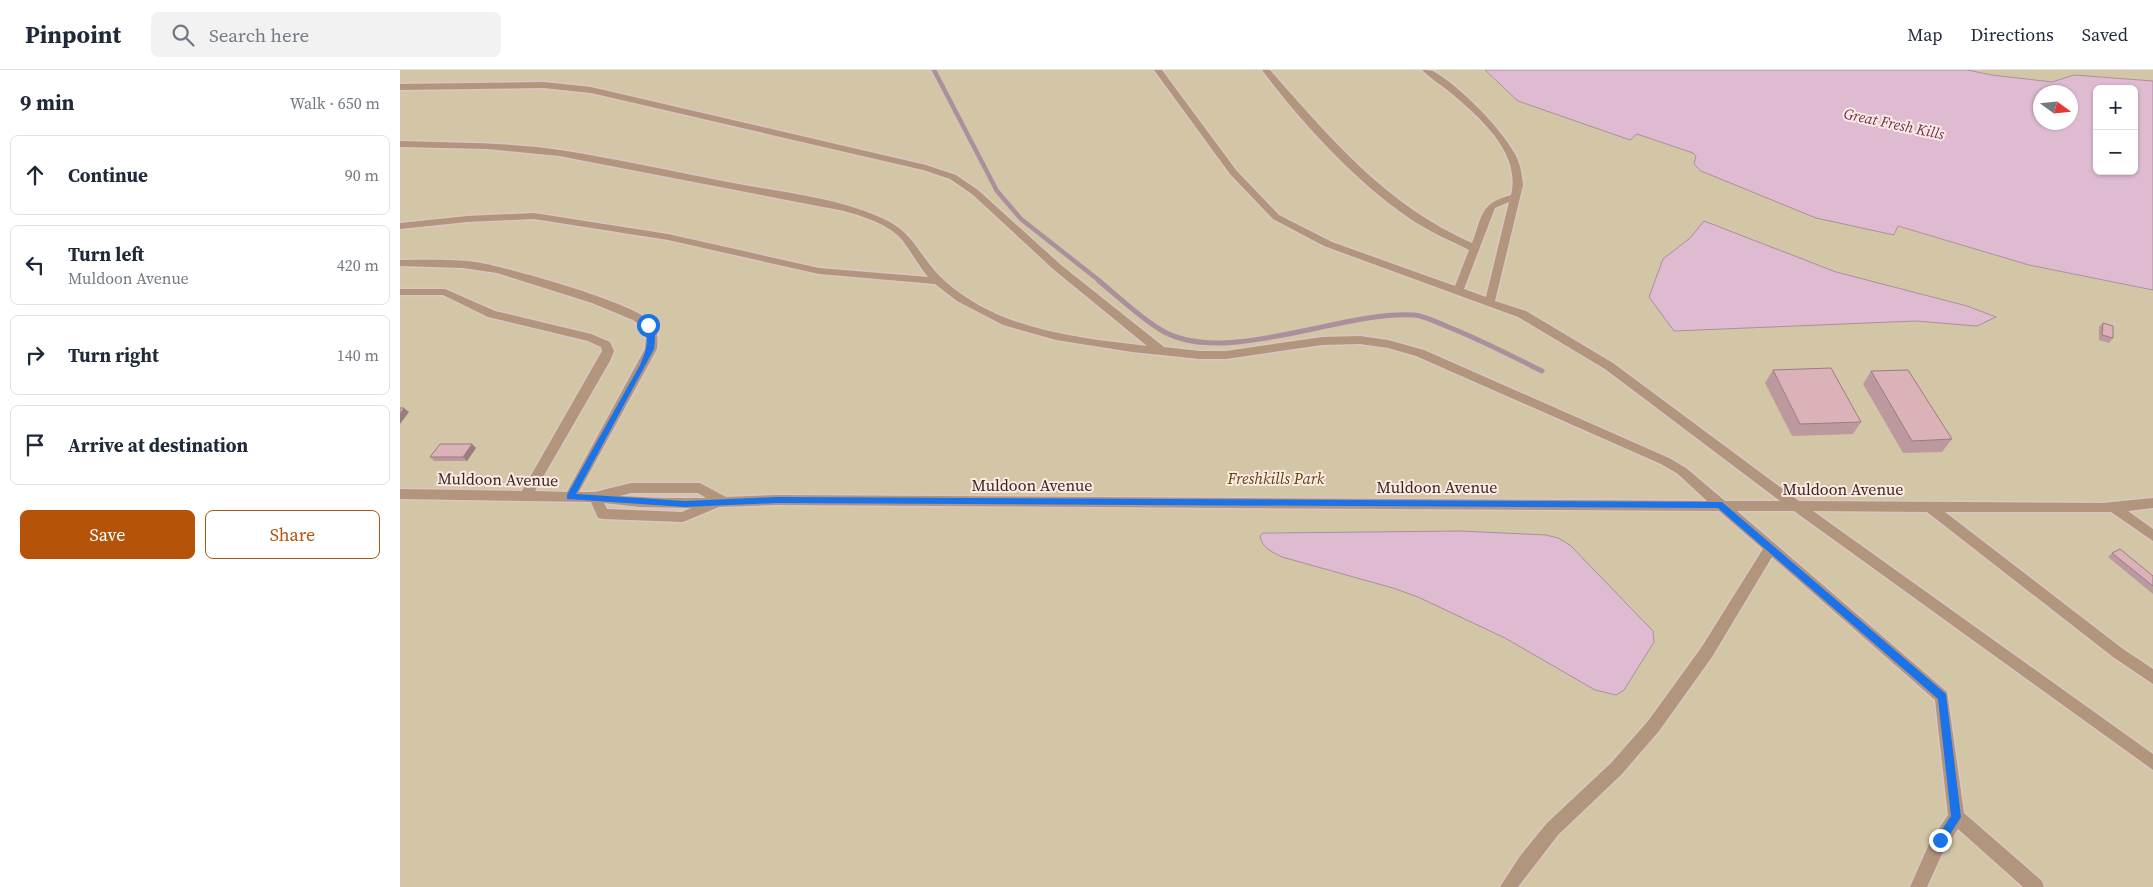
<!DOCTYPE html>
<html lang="en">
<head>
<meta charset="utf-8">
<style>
  :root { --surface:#fff; --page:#f2f2f3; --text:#1f2937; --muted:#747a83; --line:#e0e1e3; --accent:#b45309 }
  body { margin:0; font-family:"Source Serif 4",serif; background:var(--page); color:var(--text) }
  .controls { position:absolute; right:15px; top:15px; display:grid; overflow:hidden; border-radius:8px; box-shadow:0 1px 4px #0004 }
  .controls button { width:45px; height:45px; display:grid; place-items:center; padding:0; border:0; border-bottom:1px solid var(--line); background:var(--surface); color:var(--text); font:25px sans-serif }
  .compass { position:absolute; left:1633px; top:15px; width:45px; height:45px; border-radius:50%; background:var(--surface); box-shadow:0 1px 4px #0004; rotate:105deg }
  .stop { position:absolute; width:15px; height:15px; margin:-11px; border:4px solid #1a73e8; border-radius:50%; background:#fff }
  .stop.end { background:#1a73e8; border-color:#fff; box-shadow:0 1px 5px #0008 }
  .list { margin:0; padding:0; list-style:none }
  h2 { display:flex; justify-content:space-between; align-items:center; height:65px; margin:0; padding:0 20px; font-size:21px }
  h2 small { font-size:16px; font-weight:400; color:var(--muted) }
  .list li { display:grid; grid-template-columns:32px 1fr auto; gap:15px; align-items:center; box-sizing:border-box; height:80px; margin:0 10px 10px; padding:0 10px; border:1px solid var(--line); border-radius:8px }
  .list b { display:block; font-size:19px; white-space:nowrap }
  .list p { margin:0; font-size:16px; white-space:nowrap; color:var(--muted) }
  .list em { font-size:16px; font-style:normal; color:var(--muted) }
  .actions { display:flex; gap:10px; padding:15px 20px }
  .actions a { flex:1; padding:11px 0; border:1px solid var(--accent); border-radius:8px; text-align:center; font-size:18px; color:var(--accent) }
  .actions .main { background:var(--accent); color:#fff }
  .icon { flex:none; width:28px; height:28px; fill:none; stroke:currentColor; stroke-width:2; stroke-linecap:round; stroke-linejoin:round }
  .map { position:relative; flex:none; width:1753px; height:817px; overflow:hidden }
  header { display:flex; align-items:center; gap:30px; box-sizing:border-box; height:70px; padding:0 25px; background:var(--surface); border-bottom:1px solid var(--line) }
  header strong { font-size:24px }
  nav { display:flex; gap:28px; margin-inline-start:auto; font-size:18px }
  .search { width:350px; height:45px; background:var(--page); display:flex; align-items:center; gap:12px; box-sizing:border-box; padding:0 18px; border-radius:8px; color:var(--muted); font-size:19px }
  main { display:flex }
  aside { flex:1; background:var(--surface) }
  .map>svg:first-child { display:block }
  .green { fill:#d2c6a7 }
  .water { fill:#debbd1; stroke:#ab8f9d; fill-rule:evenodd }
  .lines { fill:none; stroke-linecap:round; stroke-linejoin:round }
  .stream-far1 { stroke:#ab8f9d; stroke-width:4.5 }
  .stream { stroke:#ab8f9d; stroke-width:5 }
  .minor-casing { stroke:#dbc6c1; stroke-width:3 }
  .minor { fill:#b2957d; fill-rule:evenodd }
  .wall { fill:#bc999e }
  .shaded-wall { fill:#997d81 }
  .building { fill:#dbb2b8; stroke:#997d81 }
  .route { fill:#1a73e8 }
  .labels { text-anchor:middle; stroke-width:4; stroke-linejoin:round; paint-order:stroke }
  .far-water-label { font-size:15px; font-style:italic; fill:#653655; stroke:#ffe9e3 }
  .park-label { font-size:16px; font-style:italic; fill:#5c470a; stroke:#ffe9e3 }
  .street-label { font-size:16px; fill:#352824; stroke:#ffe9e3 }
</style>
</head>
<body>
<header>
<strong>Pinpoint</strong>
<div class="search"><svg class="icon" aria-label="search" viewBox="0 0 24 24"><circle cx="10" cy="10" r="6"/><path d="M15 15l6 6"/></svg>Search here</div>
<nav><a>Map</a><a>Directions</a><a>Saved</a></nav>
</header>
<main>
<aside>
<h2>9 min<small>Walk · 650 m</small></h2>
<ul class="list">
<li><svg class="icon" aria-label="ahead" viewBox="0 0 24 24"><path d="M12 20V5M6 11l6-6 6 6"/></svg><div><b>Continue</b></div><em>90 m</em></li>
<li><svg class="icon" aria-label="left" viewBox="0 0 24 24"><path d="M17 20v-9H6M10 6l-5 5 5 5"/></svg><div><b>Turn left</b><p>Muldoon Avenue</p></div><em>420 m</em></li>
<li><svg class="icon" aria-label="right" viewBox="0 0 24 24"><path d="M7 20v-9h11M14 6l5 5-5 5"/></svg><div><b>Turn right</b></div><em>140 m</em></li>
<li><svg class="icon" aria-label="arrive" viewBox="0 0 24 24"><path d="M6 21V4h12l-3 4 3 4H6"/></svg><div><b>Arrive at destination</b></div></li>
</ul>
<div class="actions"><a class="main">Save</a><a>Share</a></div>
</aside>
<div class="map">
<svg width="1753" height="817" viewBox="0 0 1753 817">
  <rect width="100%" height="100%" fill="#ffe9e3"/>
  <!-- green -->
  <path class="green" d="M0,0H1085L1118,31L1237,64L1293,83L1296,86L1495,165L1497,156L1629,195L1753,220V817H0Z
    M1567,0H1753V11L1674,5L1652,12L1592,5Z"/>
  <!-- water -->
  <path class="water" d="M1085,0H1567L1592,5L1652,12L1674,5L1753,11V220L1629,195L1498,156L1494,165L1416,148L1301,101L1294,94L1296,86L1293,83L1237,64L1230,70L1118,31ZM1697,19H1734V101H1697ZM1640,22H1670V52H1640Z
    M1304,151L1436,202L1567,236L1596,247L1577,256L1516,251L1274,261L1249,227L1263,189L1290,168Z
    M1060,461L1146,465L1158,468L1170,475L1253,561L1254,572L1224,620L1216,625L1195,620L1105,568L1018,527L993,518L882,487C872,482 862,478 860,466L863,463H874Z"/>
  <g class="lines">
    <!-- stream-far1 -->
    <path class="stream-far1" d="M534,0L597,121L621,149L701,212"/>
    <!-- stream -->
    <path class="stream" d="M699,211C719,227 739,247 761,260C823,298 943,240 1014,245C1025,246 1036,252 1046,256C1079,269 1110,285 1142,301"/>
    <defs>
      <path id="minor" d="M754,0H762L836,100L879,145L932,172L1055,216L1069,180C1049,170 1028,161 1009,148C955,111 901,52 862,0H870C931,69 986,135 1072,173C1083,145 1079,134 1111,125C1122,81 1076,44 1046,19C1038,13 1029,7 1022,0C1026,0 1030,0 1033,1C1060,16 1104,61 1117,88C1121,97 1122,106 1123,115L1095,231L1126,241L1213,293L1399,431L1702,433L1753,428V438L1728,441L1753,459V471L1711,442H1545L1723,579L1753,599V614L1713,587L1527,442L1413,441L1753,684V700L1394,441H1337L1547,622L1564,743L1642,811L1644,817H1623L1558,759L1542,784L1527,817H1510L1530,772L1548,745L1535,630L1372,487L1312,587L1259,661L1222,704L1158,765L1118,817H1100L1120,786L1147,753L1211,693L1248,651L1301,578L1363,479L1319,441L377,435L319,437L283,452L203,449L198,448L191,432L0,429V419L122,421L202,281L201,277L188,271L88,247L43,225H0V219H45L95,241L191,264L210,272L214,281L210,291L135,421L167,422L245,279L246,266L244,258L233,250L192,233L97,203L63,198L0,196V190C25,190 51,189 76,192C106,197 237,233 252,253C258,261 258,270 257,279L179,422H195L231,413H300L326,427L377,425L1307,431L1278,404L1261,394L1016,286L988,278L960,274L922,275L826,289H800L732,282L656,270L603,255L557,231L535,214L419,204L268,170L134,149L67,152L0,159V153L67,146L134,143L268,164L419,198L528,207C519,196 512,183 503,171C489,154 465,147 444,141L159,86L87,79L0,77V71C53,73 107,72 160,80C218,89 275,102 333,113C380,122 432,127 477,146C516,161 517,186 545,211C599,260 678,268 747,276L653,199L572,124L550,109L523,100L191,23L144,18L0,20V14L144,12L191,17L526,95L556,105L578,120L661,195L764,277L800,281H826L922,267L960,266L988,270L1024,280L1269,388L1286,398L1325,431H1380L1205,299L1118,247L924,176L873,149L830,104ZM1109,132L1086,227L1064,219L1095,138ZM231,423H298L306,428H263L220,426ZM204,433L240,437L291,438L282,442L207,439Z"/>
    </defs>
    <!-- minor casing -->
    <use href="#minor" class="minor-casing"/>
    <!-- minor -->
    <use href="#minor" class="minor"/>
  </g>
  <!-- wall -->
  <path class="wall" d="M1703,253L1713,268L1709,273L1699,270V257Z
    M1373,300L1461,352L1453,364L1392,366L1365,313Z
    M1471,301L1552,369L1542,382L1503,383L1463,314Z
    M72,374L76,378L67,391H34L30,387Z
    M1712,483L1753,506V524L1708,487Z"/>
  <!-- shaded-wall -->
  <path class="shaded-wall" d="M4,338L9,342L0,354V344Z
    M72,374L76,378L67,391L63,387Z"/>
  <!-- building -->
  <path class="building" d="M1703,253L1713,256V268L1702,265Z
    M1431,298L1461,352L1400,354L1373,300Z
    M1508,300L1552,369L1512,371L1471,301Z
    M0,338H4L0,344Z
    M40,374H72L63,387H30Z
    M1720,479L1753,506V516L1712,483Z"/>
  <!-- route -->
  <path class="route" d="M248,252C257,258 255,270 254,279L176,424L285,431L377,427L1322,432L1546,624L1561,747L1544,774L1540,776L1537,774L1535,770L1551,746L1538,629L1318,438L377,433L285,437L167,429V425L240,295C246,281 250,270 244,255Z"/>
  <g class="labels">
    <!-- far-water labels -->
    <g class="far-water-label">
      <text transform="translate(1494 54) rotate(12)" y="5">Great Fresh Kills</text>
    </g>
    <!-- park labels -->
    <g class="park-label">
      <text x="876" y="414">Freshkills Park</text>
    </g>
    <!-- street labels -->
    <g class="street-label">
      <text transform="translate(98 409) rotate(1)" y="6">Muldoon Avenue</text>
      <text x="632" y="421">Muldoon Avenue</text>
      <text x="1037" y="423">Muldoon Avenue</text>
      <text x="1443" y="425">Muldoon Avenue</text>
    </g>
  </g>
</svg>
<div class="controls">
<button>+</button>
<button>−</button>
</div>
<svg class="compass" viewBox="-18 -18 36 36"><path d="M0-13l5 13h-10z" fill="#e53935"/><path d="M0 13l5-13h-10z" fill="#747a83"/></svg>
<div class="stop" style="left:248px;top:255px"></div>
<div class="stop end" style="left:1540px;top:770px"></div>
</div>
</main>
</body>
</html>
